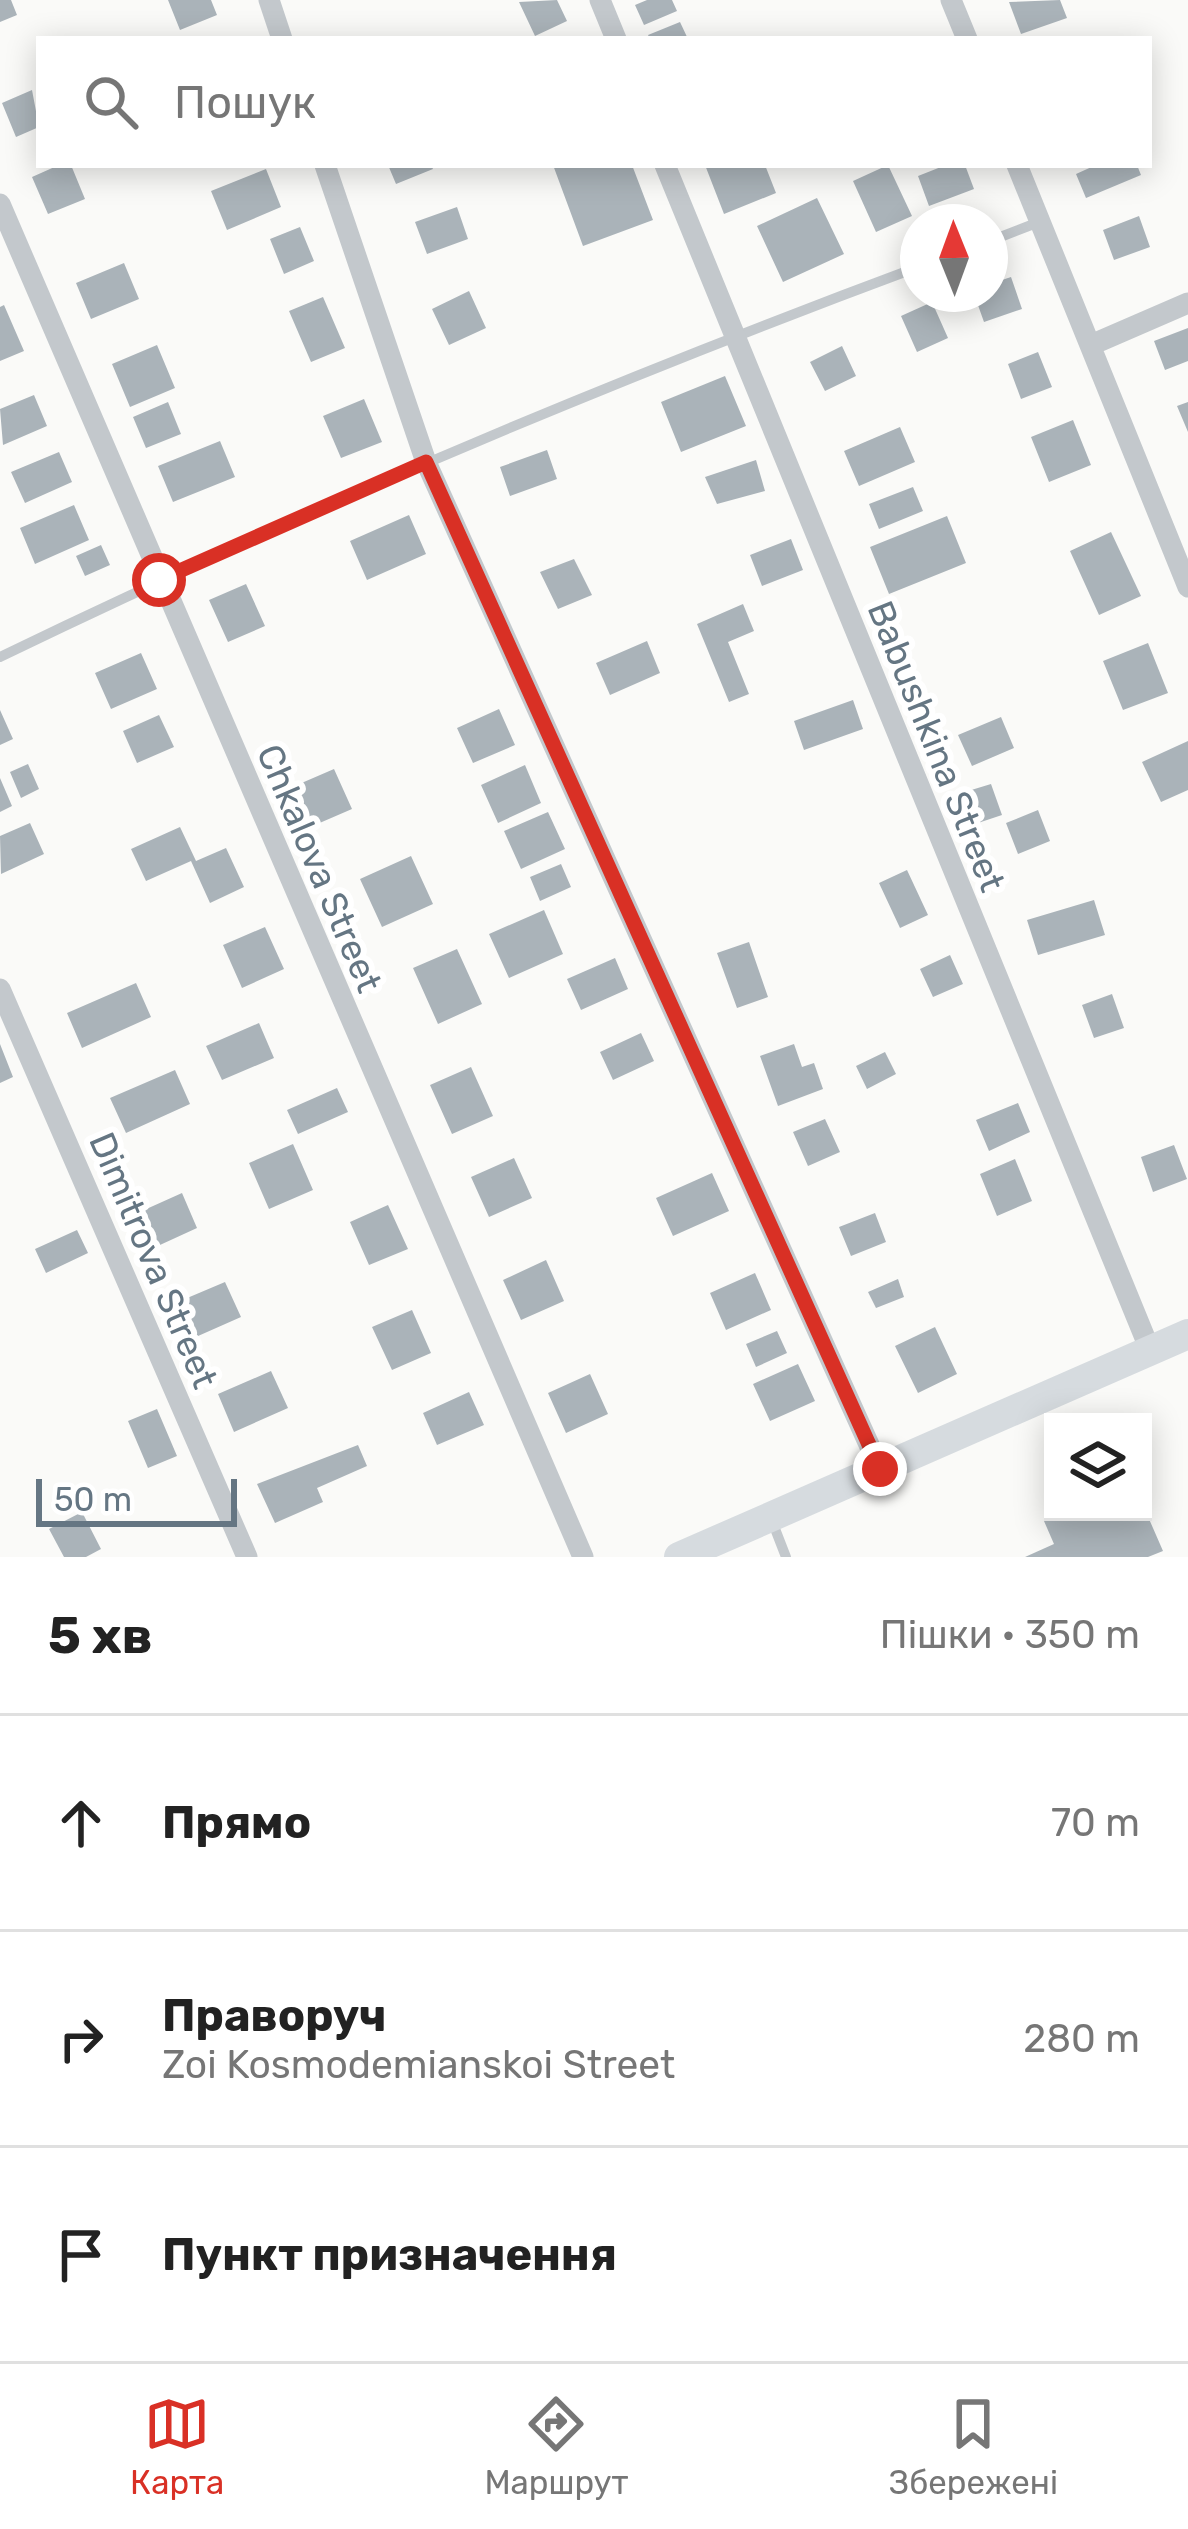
<!DOCTYPE html>
<html lang="uk">
<head>
<meta charset="utf-8">
<style>
  :root { --surface:#fff; --page:#f6f6f6; --text:#222; --muted:#767676; --line:#e0e0e0; --accent:#d93025 }
  body { margin:0; font-family:Rubik,sans-serif; background:var(--page); color:var(--text) }
  .controls { position:absolute; right:36px; bottom:36px; display:grid; overflow:hidden; border-radius:0px; box-shadow:0 6px 30px #0003 }
  .controls button { width:108px; height:108px; display:grid; place-items:center; padding:0; border:0; border-bottom:3px solid var(--line); background:var(--surface); color:var(--text); font:60px sans-serif }
  .compass { position:absolute; left:900px; top:204px; width:108px; height:108px; border-radius:50%; background:var(--surface); box-shadow:0 6px 30px #0003; rotate:359deg }
  .scale { position:absolute; left:36px; bottom:30px; width:201px; box-sizing:border-box; padding-left:12px; border:6px solid #657683; border-top:0; font-size:33px; line-height:42px; white-space:nowrap; color:#657683; -webkit-text-stroke:9px #fff; paint-order:stroke }
  .stop { position:absolute; width:36px; height:36px; margin:-27px; border:9px solid #d93025; border-radius:50%; background:#fff }
  .stop.end { background:#d93025; border-color:#fff; box-shadow:0 3px 12px #0008 }
  .list { margin:0; padding:0; list-style:none }
  h2 { display:flex; justify-content:space-between; align-items:center; height:156px; margin:0; padding:0 48px; font-size:51px }
  h2 small { font-size:39px; font-weight:400; color:var(--muted) }
  .list li { display:grid; grid-template-columns:78px 1fr auto; gap:36px; align-items:center; box-sizing:border-box; height:216px; padding:0 48px; border-top:3px solid var(--line) }
  .list b { display:block; font-size:45px; white-space:nowrap }
  .list p { margin:0; font-size:39px; white-space:nowrap; color:var(--muted) }
  .list em { font-size:39px; font-style:normal; color:var(--muted) }
  .icon { flex:none; width:66px; height:66px; fill:none; stroke:currentColor; stroke-width:2; stroke-linecap:round; stroke-linejoin:round }
  .map { position:relative; flex:none; width:1188px; height:1557px; overflow:hidden }
  .search { position:absolute; background:var(--surface); box-shadow:0 6px 30px #0003; left:36px; right:36px; top:36px; height:132px; display:flex; align-items:center; gap:30px; box-sizing:border-box; padding:0 42px; border-radius:0px; color:var(--muted); font-size:45px }
  .sheet { height:804px; background:var(--surface) }
  nav { display:flex; justify-content:space-around; align-items:center; box-sizing:border-box; height:168px; border-top:3px solid var(--line); background:var(--surface); font-size:33px; color:var(--muted) }
  nav a { display:grid; justify-items:center; gap:6px }
  nav .on { color:var(--accent) }
  .map>svg:first-child { display:block }
  .building { fill:#aab3b9 }
  .lines { fill:none; stroke-linecap:round; stroke-linejoin:round }
  .service { stroke:#c3c8cc; stroke-width:10 }
  .minor { stroke:#c3c8cc; stroke-width:21 }
  .secondary { stroke:#d6dbdf; stroke-width:30 }
  .route { stroke:#d93025; stroke-width:15 }
  .labels { text-anchor:middle; stroke-width:12; stroke-linejoin:round; paint-order:stroke }
  .street-label { font-size:36px; fill:#657683; stroke:#fff }
</style>
</head>
<body>
<div class="map">
<svg width="1188" height="1557" viewBox="0 0 1188 1557">
  <rect width="100%" height="100%" fill="#fafaf8"/>
  <!-- building -->
  <path class="building" d="M0,0H11L17,15L0,22Z
    M168,0H211L217,15L180,30Z
    M557,0L567,21L535,36L519,2Z
    M647,0H672L677,11L644,25L635,5Z
    M1060,0L1067,18L1021,34L1009,2Z
    M680,22L688,39H650L648,35Z
    M32,90L39,127L16,137L2,103Z
    M59,165H71L85,199L48,214L32,177Z
    M388,165H431L433,169L396,184Z
    M553,165H632L653,220L583,246Z
    M705,165H765L776,193L724,214Z
    M888,165L912,216L876,232L853,181Z
    M946,165H965L974,189L929,206L918,176Z
    M1096,165H1137L1141,175L1086,198L1076,174Z
    M266,169L281,207L227,230L211,191Z
    M817,198L844,254L783,282L757,226Z
    M457,207L468,239L427,254L415,222Z
    M1139,216L1150,247L1114,260L1103,230Z
    M300,227L314,261L284,274L270,239Z
    M124,263L139,299L91,319L76,283Z
    M1011,277L1022,309L984,322L974,294H990V284Z
    M469,291L486,328L449,345L432,309Z
    M323,297L345,348L311,362L289,311Z
    M932,302L948,338L917,352L901,316Z
    M4,305L24,351L0,361V307Z
    M1188,328V361L1165,370L1154,341Z
    M157,345L175,388L130,407L112,364Z
    M842,346L856,376L825,391L810,362Z
    M1038,352L1052,387L1021,399L1008,364Z
    M725,376L746,426L681,452L661,402Z
    M34,395L47,426L3,445L0,409Z
    M364,399L382,442L341,458L323,416Z
    M168,402L181,434L146,448L133,417Z
    M1188,402V432L1177,406Z
    M1073,420L1091,465L1049,482L1031,437Z
    M900,427L915,462L859,486L844,451Z
    M220,441L235,477L173,502L158,466Z
    M547,450L557,479L510,496L500,467Z
    M59,452L72,482L25,503L11,472Z
    M756,460L765,491L717,504L705,477Z
    M913,487L923,511L879,529L869,504Z
    M74,505L89,540L35,564L20,528Z
    M409,515L426,554L367,580L350,541Z
    M947,516L966,563L889,594L870,547Z
    M1111,532L1141,596L1099,615L1070,551Z
    M791,539L803,570L762,586L750,555Z
    M101,545L110,565L85,576L76,556Z
    M574,559L592,595L558,609L540,572Z
    M246,584L265,626L228,642L209,600Z
    M743,604L754,631L728,642L749,694L729,702L697,624Z
    M647,641L660,673L610,695L596,663Z
    M1148,643L1168,693L1123,710L1103,661Z
    M141,653L157,689L111,709L95,673Z
    M853,700L863,729L804,750L794,721Z
    M499,709L515,745L473,763L457,728Z
    M0,710L13,739L0,745Z
    M159,715L174,747L137,763L123,731Z
    M1001,717L1014,748L972,766L958,735Z
    M1188,741V790L1161,802L1142,762Z
    M28,764L39,789L21,798L10,772Z
    M525,765L541,803L498,823L481,785Z
    M334,769L352,809L308,828L290,788Z
    M0,778L12,806L0,812Z
    M991,784L1002,815L978,823L968,791Z
    M1038,810L1050,841L1018,854L1006,823Z
    M548,812L565,849L521,869L504,831Z
    M30,823L44,854L1,874L0,836Z
    M180,827L196,861L226,848L244,887L210,903L191,861L146,881L131,849Z
    M411,856L433,904L382,927L360,879Z
    M561,864L571,887L540,901L530,877Z
    M907,870L928,915L900,928L879,883Z
    M1094,900L1105,935L1038,955L1027,920Z
    M544,910L563,954L509,978L489,934Z
    M265,927L284,969L242,988L223,945Z
    M749,942L768,997L737,1008L717,953Z
    M457,949L482,1004L438,1024L413,968Z
    M950,955L963,984L933,997L920,969Z
    M615,958L628,989L581,1010L567,979Z
    M136,983L151,1017L82,1048L67,1013Z
    M1112,994L1124,1028L1094,1038L1082,1005Z
    M259,1023L274,1058L222,1080L206,1046Z
    M641,1033L654,1061L613,1080L600,1052Z
    M0,1044L13,1077L0,1083Z
    M794,1044L802,1067L814,1063L823,1089L778,1106L760,1056Z
    M885,1052L896,1074L867,1089L856,1066Z
    M471,1067L493,1116L452,1134L430,1085Z
    M175,1070L190,1104L126,1133L110,1098Z
    M337,1088L348,1112L298,1134L287,1110Z
    M1018,1103L1030,1132L989,1151L976,1120Z
    M825,1119L840,1152L808,1166L793,1132Z
    M293,1144L313,1190L269,1209L249,1163Z
    M1174,1145L1187,1179L1153,1192L1141,1157Z
    M514,1158L532,1198L489,1217L471,1177Z
    M1015,1159L1032,1201L997,1216L980,1174Z
    M712,1173L729,1211L673,1236L656,1198Z
    M182,1193L197,1228L149,1250L133,1215Z
    M388,1205L408,1249L369,1265L350,1222Z
    M875,1213L886,1242L851,1256L839,1227Z
    M77,1230L88,1253L46,1273L35,1249Z
    M546,1260L564,1301L521,1320L503,1280Z
    M755,1273L771,1310L726,1330L710,1293Z
    M898,1279L904,1297L876,1308L868,1292Z
    M225,1282L241,1317L189,1340L173,1304Z
    M412,1310L431,1353L392,1370L372,1327Z
    M935,1327L957,1374L918,1393L895,1346Z
    M777,1331L787,1353L756,1367L746,1344Z
    M798,1364L815,1401L770,1421L753,1384Z
    M271,1371L288,1408L234,1432L218,1394Z
    M590,1374L608,1414L566,1433L548,1393Z
    M469,1392L484,1425L437,1445L423,1413Z
    M157,1409L177,1456L148,1468L128,1421Z
    M358,1445L367,1466L317,1488L323,1502L275,1523L257,1484Z
    M82,1512L101,1549L86,1557H64L49,1529Z
    M1065,1512H1146L1163,1551L1148,1557H1025L1054,1544L1044,1521Z"/>
  <g class="lines">
    <!-- service -->
    <path class="service" d="M990,241L1039,222
      M0,657C300,512 606,383 918,267
      M772,1521L786,1557"/>
    <!-- minor -->
    <path class="minor" d="M269,0L282,39
      M600,0L616,39
      M951,0L967,39
      M325,165L426,462L880,1469
      M665,165L1150,1350
      M1017,165L1188,587
      M0,204L583,1557
      M1091,345L1188,303
      M0,989L247,1557"/>
    <!-- secondary -->
    <path class="secondary" d="M679,1557L1188,1334"/>
  </g>
  <g class="lines">
    <!-- route -->
    <path class="route" d="M159,580L426,462L880,1469"/>
  </g>
  <g class="labels">
    <!-- street labels -->
    <g class="street-label">
      <text transform="translate(937 746) rotate(68)" y="13">Babushkina Street</text>
      <text transform="translate(320 868) rotate(67)" y="13">Chkalova Street</text>
      <text transform="translate(154 1260) rotate(67)" y="13">Dimitrova Street</text>
    </g>
  </g>
</svg>
<div class="controls">
<button><svg class="icon" aria-label="layers" viewBox="0 0 24 24"><path d="M12 4l9 5-9 5-9-5zM3 14l9 5 9-5"/></svg></button>
</div>
<svg class="compass" viewBox="-18 -18 36 36"><path d="M0-13l5 13h-10z" fill="#e53935"/><path d="M0 13l5-13h-10z" fill="#767676"/></svg>
<div class="scale">50 m</div>
<div class="stop" style="left:159px;top:580px"></div>
<div class="stop end" style="left:880px;top:1469px"></div>
<div class="search"><svg class="icon" aria-label="search" viewBox="0 0 24 24"><circle cx="10" cy="10" r="6"/><path d="M15 15l6 6"/></svg>Пошук</div>
</div>
<section class="sheet">
<h2>5 хв<small>Пішки · 350 m</small></h2>
<ul class="list">
<li><svg class="icon" aria-label="ahead" viewBox="0 0 24 24"><path d="M12 20V5M6 11l6-6 6 6"/></svg><div><b>Прямо</b></div><em>70 m</em></li>
<li><svg class="icon" aria-label="right" viewBox="0 0 24 24"><path d="M7 20v-9h11M14 6l5 5-5 5"/></svg><div><b>Праворуч</b><p>Zoi Kosmodemianskoi Street</p></div><em>280 m</em></li>
<li><svg class="icon" aria-label="arrive" viewBox="0 0 24 24"><path d="M6 21V4h12l-3 4 3 4H6"/></svg><div><b>Пункт призначення</b></div></li>
</ul>
</section>
<nav>
<a class="on"><svg class="icon" aria-label="map" viewBox="0 0 24 24"><path d="M3 6l6-2 6 2 6-2v14l-6 2-6-2-6 2zM9 4v14M15 6v14"/></svg>Карта</a>
<a><svg class="icon" aria-label="directions" viewBox="0 0 24 24"><path d="M12 3l9 9-9 9-9-9zM9 14v-3h6M13 9l2 2-2 2"/></svg>Маршрут</a>
<a><svg class="icon" aria-label="saved" viewBox="0 0 24 24"><path d="M7 4h10v16l-5-4-5 4z"/></svg>Збережені</a>
</nav>
</body>
</html>
